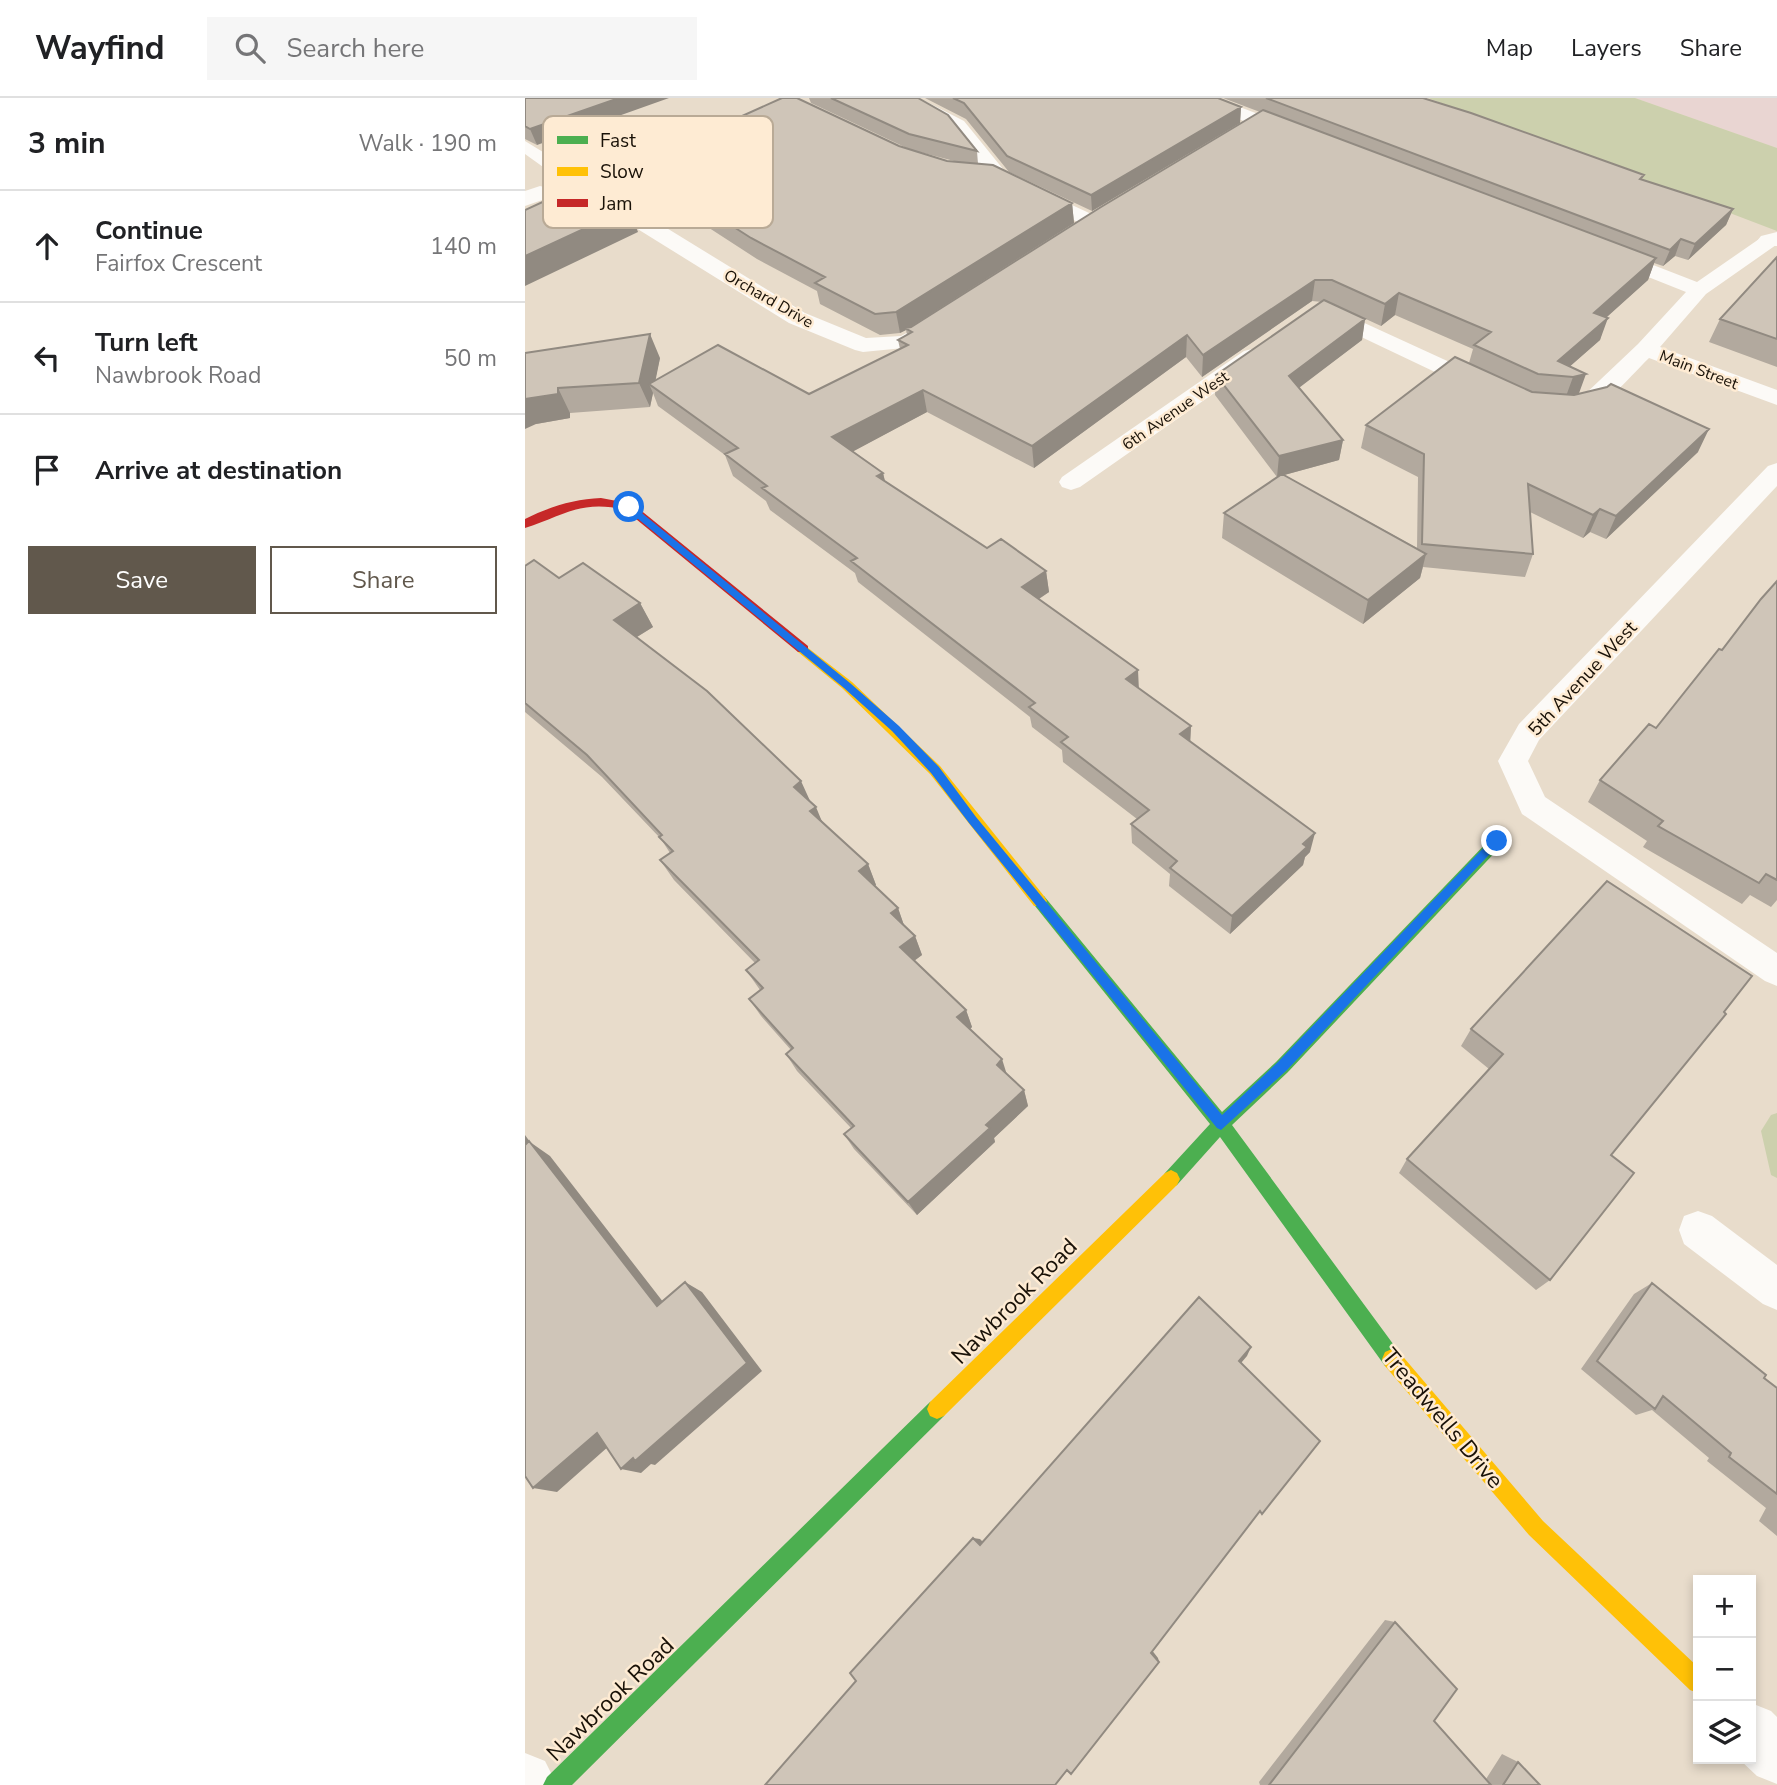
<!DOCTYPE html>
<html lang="en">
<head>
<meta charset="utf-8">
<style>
  :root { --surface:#fff; --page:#f6f6f6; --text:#202124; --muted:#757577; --line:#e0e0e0; --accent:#61584c }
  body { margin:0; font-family:"Nunito Sans",sans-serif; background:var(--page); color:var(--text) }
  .controls { position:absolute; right:21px; bottom:21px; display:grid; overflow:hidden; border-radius:0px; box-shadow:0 4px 10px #0003 }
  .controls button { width:63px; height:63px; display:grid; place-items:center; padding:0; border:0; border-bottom:2px solid var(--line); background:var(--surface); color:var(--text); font:35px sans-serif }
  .stop { position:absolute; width:21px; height:21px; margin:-16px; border:5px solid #1a73e8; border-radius:50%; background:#fff }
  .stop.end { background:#1a73e8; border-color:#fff; box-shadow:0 2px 7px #0008 }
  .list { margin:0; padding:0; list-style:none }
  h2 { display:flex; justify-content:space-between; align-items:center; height:91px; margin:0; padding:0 28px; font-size:30px }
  h2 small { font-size:23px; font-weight:400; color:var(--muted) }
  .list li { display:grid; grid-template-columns:46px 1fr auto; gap:21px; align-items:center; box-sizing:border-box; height:112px; padding:0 28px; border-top:2px solid var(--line) }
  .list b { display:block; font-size:26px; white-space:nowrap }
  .list p { margin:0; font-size:23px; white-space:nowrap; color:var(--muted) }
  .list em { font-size:23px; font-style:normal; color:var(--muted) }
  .actions { display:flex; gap:14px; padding:21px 28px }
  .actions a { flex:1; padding:16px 0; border:2px solid var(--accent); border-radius:0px; text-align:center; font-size:24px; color:var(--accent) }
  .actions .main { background:var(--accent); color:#fff }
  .icon { flex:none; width:38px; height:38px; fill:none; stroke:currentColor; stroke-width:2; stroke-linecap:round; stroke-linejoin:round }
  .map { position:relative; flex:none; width:1252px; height:1687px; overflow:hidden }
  header { display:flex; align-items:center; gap:42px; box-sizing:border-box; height:98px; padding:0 35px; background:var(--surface); border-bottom:2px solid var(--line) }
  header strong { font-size:33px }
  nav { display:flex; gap:38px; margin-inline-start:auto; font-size:24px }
  .search { width:490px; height:63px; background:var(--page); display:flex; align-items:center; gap:18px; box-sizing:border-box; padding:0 24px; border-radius:0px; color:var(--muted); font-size:26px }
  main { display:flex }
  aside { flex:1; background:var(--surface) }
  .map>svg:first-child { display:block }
  .industrial { fill:#e9d5d2 }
  .green { fill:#ccd0ad }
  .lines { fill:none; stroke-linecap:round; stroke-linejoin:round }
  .lane { fill:#fcfaf7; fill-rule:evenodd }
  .street { fill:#fcfaf7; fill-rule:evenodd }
  .fast { fill:#4caf50; fill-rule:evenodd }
  .slow { fill:#ffc107; fill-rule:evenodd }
  .jam { fill:#c62828; fill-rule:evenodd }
  .wall { fill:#b2a99e; fill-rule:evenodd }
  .shaded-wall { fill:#918a81 }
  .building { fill:#cfc5b8; stroke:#918a81; stroke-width:2 }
  .route { fill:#1a73e8 }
  .labels { text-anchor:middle; stroke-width:5; stroke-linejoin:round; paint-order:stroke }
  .far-street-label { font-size:16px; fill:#191107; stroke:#feebd3 }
  .street-label { font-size:19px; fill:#191107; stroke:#feebd3 }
  .near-street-label { font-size:23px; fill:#191107; stroke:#feebd3 }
  .key { fill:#feebd3; stroke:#b9aa96; stroke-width:2 }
  .key-label { font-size:19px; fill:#191107 }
</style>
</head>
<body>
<header>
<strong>Wayfind</strong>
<div class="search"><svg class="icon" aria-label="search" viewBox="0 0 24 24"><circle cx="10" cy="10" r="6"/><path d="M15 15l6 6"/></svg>Search here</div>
<nav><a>Map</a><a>Layers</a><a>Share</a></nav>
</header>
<main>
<aside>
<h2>3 min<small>Walk · 190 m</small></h2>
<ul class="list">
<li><svg class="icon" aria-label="ahead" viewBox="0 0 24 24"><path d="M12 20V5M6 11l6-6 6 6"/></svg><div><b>Continue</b><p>Fairfox Crescent</p></div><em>140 m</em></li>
<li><svg class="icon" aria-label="left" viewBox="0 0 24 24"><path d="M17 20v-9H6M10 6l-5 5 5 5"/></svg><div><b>Turn left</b><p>Nawbrook Road</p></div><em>50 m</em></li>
<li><svg class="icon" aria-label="arrive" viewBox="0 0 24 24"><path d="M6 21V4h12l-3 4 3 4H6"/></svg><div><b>Arrive at destination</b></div></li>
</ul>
<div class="actions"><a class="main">Save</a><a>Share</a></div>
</aside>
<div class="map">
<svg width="1252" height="1687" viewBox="0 0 1252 1687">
  <rect width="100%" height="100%" fill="#e8dccb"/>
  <!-- industrial -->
  <path class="industrial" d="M1110,0H1252V50Z"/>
  <!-- green -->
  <path class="green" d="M903,0H1110L1252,50V133Z
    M1252,1015V1080L1246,1077L1236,1033L1246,1017Z"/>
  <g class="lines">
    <!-- lane -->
    <path class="lane" d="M372,0H394L439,23L482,76L484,80L482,84H468L427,31Z
      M666,0H691L773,31L776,35L773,39H761L669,4Z
      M0,43L280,215L341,240L376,238L413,218L421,219L424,224L389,249L338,254L330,252L264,225L53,94L0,56Z
      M508,89L575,120L578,124L568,130L561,128L501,99L498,95Z
      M1244,137L1252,140L1251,147L1181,196L1135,249L1252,292V307L1124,260C1100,283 1071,324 1034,315L1030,310L1034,305L1056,300L1113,246L1161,194L1078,161L1075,157L1078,153H1092L1172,184L1237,139Z
      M798,206L966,283L969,288L966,293H950L790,217L787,212L790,207Z
      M727,251L735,253L738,258L735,263L555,389L546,392L537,389L534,384L537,379L719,253Z
      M1252,365V388L1014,642L1003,663L1020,699L1252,855V888L1240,883L997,716L973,663L994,626L1243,368Z
      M1173,1113L1187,1118L1252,1167V1212L1238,1206L1159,1146L1154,1132L1159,1118Z"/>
    <!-- street -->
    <path class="street" d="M15,88L23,90L26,95L23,100L0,108V93Z
      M1252,134V148H1236L1232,143L1236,138Z
      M1226,1605L1246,1613L1252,1619V1686L1232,1678L1214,1661H1226Z
      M0,1655L20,1663L32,1687H0Z"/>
    <!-- fast -->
    <path class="fast" d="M972,737L977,739L979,743L977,747L763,974L707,1027L874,1254L877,1261L874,1268L867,1271L860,1268L695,1039L652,1087L646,1090L640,1087L637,1081L640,1075L685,1026L506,803L509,798H519L697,1014L751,964L967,739Z
      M412,1301L419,1304L422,1311L419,1318L47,1687H18L22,1679L405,1304Z"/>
    <!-- slow -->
    <path class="slow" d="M278,546L327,584L415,668L519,798L522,803L519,808H509L405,676L317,590L273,554L271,551Z
      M646,1072L652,1075L655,1081L652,1087L419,1318L412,1321L405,1318L402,1311L405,1304L640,1075Z
      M867,1251L874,1254L1018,1423L1173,1569V1595L1165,1592L1004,1437L860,1268L857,1261L860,1254Z"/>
    <!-- jam -->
    <path class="jam" d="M76,400L108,406L283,548V554H273L100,412C57,401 38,418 0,430V421C24,409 49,401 76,400Z"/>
  </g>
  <!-- wall -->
  <path class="wall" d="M0,0L12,47L0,41Z
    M284,0H393L452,53L453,66L547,105L549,125L384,230L735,14L698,0H898L1119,77L1117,82L1208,111L1201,127L1163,162L1150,158L1138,168L1129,165L1123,182L1081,219L1075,242L1045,268L1054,296L1173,354L1081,441L1065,434L1058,440L1005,414L1008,456L1000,479L898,469L895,480L838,526L697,440L699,415L752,379L690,297L691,277L797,204L787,203L677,279L661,259L509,370L402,314L328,353L358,375L360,383L462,450L521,473L524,494L514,501L613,572V590L666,628L665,644L785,754L780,759L778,767L705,836L644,788L645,776L607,745L606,726L612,721L538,664L537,652L507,629L505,619L333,484L330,475L245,412L241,403L208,378L200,357L133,308L128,295L125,309L45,315V320L11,326L0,255L135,260L130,282L284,296L375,251L373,242L382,237L381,232L375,235L355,237L295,206L292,193L232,161L158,113L136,123L94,98L86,77L374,48L386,52L286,5ZM387,52L433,64L422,63ZM802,204H804L856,228L870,217L948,251L944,265L841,327L836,350L893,379L892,450L759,377L814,362L818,342L774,289L837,242L840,221Z
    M400,0H693L716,9L715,25L567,113L484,74L441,21Z
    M1252,159V269L1184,244L1195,221Z
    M0,468L34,480L115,505L128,529L112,539L286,704L298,725L343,766L351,787L350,788L373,810L379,828L390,838L397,857L389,863L441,912L447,929L445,931L481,975L499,992L503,1008L469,1040L470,1044L392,1117L329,1051L319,1036L326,1030L272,973L261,956L266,952L236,918L224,901L235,892L221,872L230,865L149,782L135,762L145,755L136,741L77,679L0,614Z
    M1252,483V802L1246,809L1225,797L1217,806L1118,749L1122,743L1063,704L1075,682L1131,630L1197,552Z
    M1082,783L1086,1057L1025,1182L1011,1192L874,1075L882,1061L964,971L936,948L946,931Z
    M1127,1185L1239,1280L1252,1290V1438L1234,1423L1241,1410L1182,1363L1184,1360L1127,1312L1111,1317L1056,1271L1109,1196Z
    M860,1522L870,1524L909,1623L961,1681L977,1656L993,1664L1015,1687H735L734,1684Z"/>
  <!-- shaded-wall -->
  <path class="shaded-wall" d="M94,0H144L12,47L5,31Z
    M716,9L715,25L567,113L566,97Z
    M151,92L158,113L136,123L128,103Z
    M547,105L549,125L382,231L380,230L381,232L375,235L371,214Z
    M104,110L113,134L0,188V158Z
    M1208,111L1201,127L1163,162L1170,146Z
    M1156,141L1150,158L1138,168L1145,152Z
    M1131,160L1123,182L1062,237L1069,215Z
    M790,182L787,203L677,279L678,257Z
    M874,195L870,217L856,228L860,206Z
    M1083,220L1075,242L1034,278L1033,263Z
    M840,221L837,242L762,299L764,278Z
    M125,236L135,260L129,290L124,286L128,295L125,309L114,285Z
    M662,237L661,259L509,370L507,348Z
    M1061,276L1053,298L1040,301L1048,279Z
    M33,290L45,315V320L11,326L0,331V301Z
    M398,292L402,314L314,361L307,339Z
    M1184,331L1173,354L1081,441L1091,418Z
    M818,342L814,362L752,379L754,358Z
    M358,375L363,397L352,378Z
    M1075,411L1065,434L1058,440L1068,417Z
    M901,456L895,480L838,526L843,502Z
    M521,473L524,494L500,510L497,489Z
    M115,505L128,529L102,545L89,522Z
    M613,572L614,593L601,581Z
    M666,628L665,648L655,636Z
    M276,683L286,705L269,689Z
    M291,709L300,731L285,713Z
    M790,735L785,754L780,759L778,767L705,836L707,818Z
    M343,766L351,787L343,793L334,773Z
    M373,810L380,830L366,815Z
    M390,838L397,857L382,868L375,849Z
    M441,912L447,929L439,937L432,919Z
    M477,961L482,977L472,967Z
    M499,992L503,1008L469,1040L470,1044L392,1117L383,1104L461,1027Z
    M0,1037L5,1044L25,1058L149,1218L132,1208L0,1050Z
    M160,1184L177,1194L237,1273L130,1367L126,1366L116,1375L96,1371Z
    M726,1249L722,1258L711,1271L714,1263Z
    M72,1335L93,1340L32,1394L8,1390Z
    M448,1440L455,1441L462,1448L455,1447Z
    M626,1551L633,1560L634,1564L626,1555Z"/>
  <!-- building -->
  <path class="building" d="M0,0H94L5,31L0,28Z
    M257,0H272L374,48L422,63L468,67L547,105L371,214L350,216L290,185L300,179L226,140L151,92L128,103L86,77Z
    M306,0H393L423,17L452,53L384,36Z
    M428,0H693L716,9L566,97L482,58L439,5Z
    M741,0H898L946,15L1119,77L1115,81L1208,111L1170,146L1156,141L1145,152Z
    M738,12L1131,160L1069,215L1083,220L1033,263L1061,276L1048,279L1013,276L949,247L966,234L874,195L860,206L807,182H790L678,257L662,237L507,348L398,292L307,339L358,375L352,378L462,450L476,441L521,473L497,489L613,572L601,581L666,628L655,636L790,735L778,746L782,749L707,818L645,770L652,763L606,726L624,712L536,644L543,639L504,609L510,605L326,463L332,460L237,390L242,388L200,356L213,350L124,286L193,247L284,296L383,247L373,242L387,234L380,230L386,229L576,109Z
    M61,84L104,110L0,158V112Z
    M1252,159V241L1195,221Z
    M799,202L840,221L764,278L818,342L754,358L691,277Z
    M125,236L114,285L33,290V296L0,301V255Z
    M930,259L1007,294L1049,297L1082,289L1086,286L1184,331L1091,418L1075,411L1068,417L1003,386L1008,456L897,446L899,356L841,327Z
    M757,376L901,456L843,502L699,415Z
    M9,462L34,480L58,465L115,505L89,522L182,593L276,683L269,689L291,709L285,713L343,766L334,773L373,810L366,815L390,838L375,849L441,912L432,919L477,961L472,967L499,992L461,1027L465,1030L383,1104L319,1036L329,1028L261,956L268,950L224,901L238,890L221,872L234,862L135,762L148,753L134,739L137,737L62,657L0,605V468Z
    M1252,483V782L1241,776L1234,785L1133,728L1138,723L1075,682L1124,626L1131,630L1194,551L1197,552L1236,501Z
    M1082,783L1227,878L1199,914L1201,916L1086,1057L1109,1075L1025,1182L882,1061L978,956L946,931Z
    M4,1043L132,1208L160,1184L222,1265L110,1363L108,1360L96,1371L72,1335L8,1390L0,1378V1047Z
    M1127,1185L1241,1277L1239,1280L1252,1290V1396L1204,1359L1206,1355L1138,1298L1130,1311L1072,1263Z
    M674,1199L726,1249L714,1263L795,1343L737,1416L735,1413L626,1555L634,1564L546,1676L542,1672L530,1687H240L331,1583L325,1575L448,1440L455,1447Z
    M870,1524L932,1591L909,1623L966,1687H744Z
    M993,1664L1015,1687H978Z"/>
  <!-- route -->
  <path class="route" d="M101,407H107L325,585L374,628L414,669L451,719L697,1017L753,964L968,740L972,739L977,743L762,972L696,1032L692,1030L444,725L406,675L367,633L319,590L101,411Z"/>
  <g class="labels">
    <!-- far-street labels -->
    <g class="far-street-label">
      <text transform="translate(244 200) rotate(30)" y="6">Orchard Drive</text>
      <text transform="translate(1174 271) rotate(21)" y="6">Main Street</text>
      <text transform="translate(650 312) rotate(-35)" y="6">6th Avenue West</text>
    </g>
    <!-- street labels -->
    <g class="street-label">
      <text transform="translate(1057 580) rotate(-47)" y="7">5th Avenue West</text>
    </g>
    <!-- near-street labels -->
    <g class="near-street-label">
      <text transform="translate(489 1203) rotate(-45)" y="8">Nawbrook Road</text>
      <text transform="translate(918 1320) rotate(50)" y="8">Treadwells Drive</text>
      <text transform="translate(85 1601) rotate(-44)" y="8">Nawbrook Road</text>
    </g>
  </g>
  <!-- legend -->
  <rect x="18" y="18" width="230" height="112" rx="10" class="key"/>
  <rect x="32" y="38" width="31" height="8" fill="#4caf50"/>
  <rect x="32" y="69" width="31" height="9" fill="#ffc107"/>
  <rect x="32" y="101" width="31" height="8" fill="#c62828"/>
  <g class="key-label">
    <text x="75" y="49">Fast</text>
    <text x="75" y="80">Slow</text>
    <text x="75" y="112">Jam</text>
  </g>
</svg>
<div class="controls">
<button>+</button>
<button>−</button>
<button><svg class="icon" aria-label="layers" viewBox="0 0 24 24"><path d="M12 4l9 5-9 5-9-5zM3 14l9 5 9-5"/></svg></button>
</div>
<div class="stop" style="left:104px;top:409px"></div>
<div class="stop end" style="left:972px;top:743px"></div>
</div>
</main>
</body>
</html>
